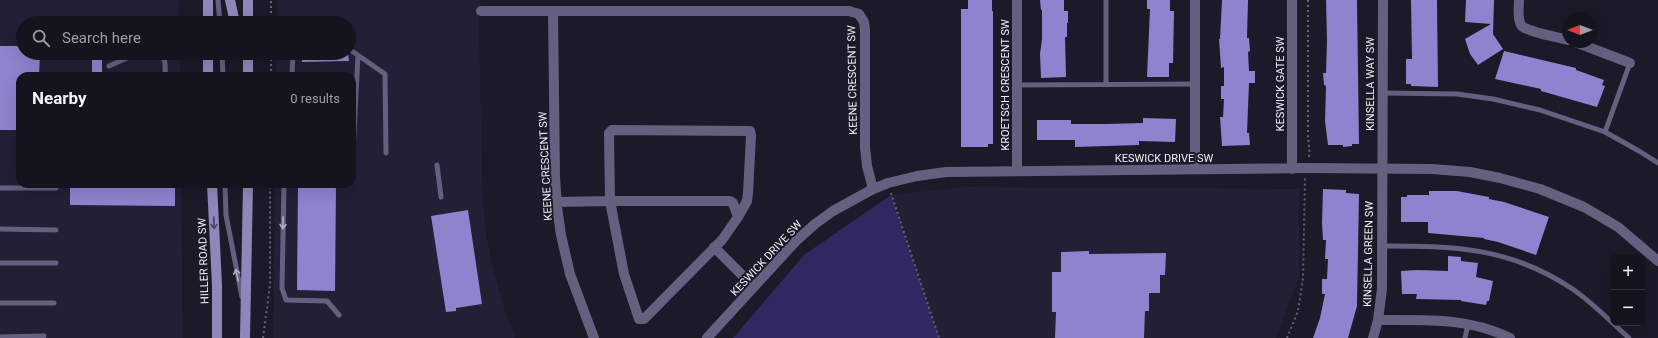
<!DOCTYPE html>
<html lang="en">
<head>
<meta charset="utf-8">
<style>
  :root { --surface:#14141f; --page:#21212c; --text:#f1f3f6; --muted:#9d9ea4; --line:#33333d }
  body { margin:0; font-family:Roboto,sans-serif; background:var(--page); color:var(--text) }
  .controls { position:absolute; right:12px; bottom:12px; display:grid; overflow:hidden; border-radius:8px; box-shadow:0 4px 16px #0002 }
  .controls button { width:36px; height:36px; display:grid; place-items:center; padding:0; border:0; border-bottom:1px solid var(--line); background:var(--surface); color:var(--text); font:20px sans-serif }
  .compass { position:absolute; left:1562px; top:12px; width:36px; height:36px; border-radius:50%; background:var(--surface); box-shadow:0 4px 16px #0002; rotate:270deg }
  .list { margin:0; padding:0; list-style:none }
  h2 { display:flex; justify-content:space-between; align-items:center; height:52px; margin:0; padding:0 16px; font-size:17px }
  h2 small { font-size:13px; font-weight:400; color:var(--muted) }
  .icon { flex:none; width:22px; height:22px; fill:none; stroke:currentColor; stroke-width:2; stroke-linecap:round; stroke-linejoin:round }
  .map { position:relative; flex:none; width:1658px; height:338px; overflow:hidden }
  .search { position:absolute; background:var(--surface); box-shadow:0 4px 16px #0002; left:16px; top:16px; width:340px; height:44px; display:flex; align-items:center; gap:10px; box-sizing:border-box; padding:0 14px; border-radius:22px; color:var(--muted); font-size:15px }
  .panel { position:absolute; background:var(--surface); box-shadow:0 4px 16px #0002; left:16px; top:72px; width:340px; height:116px; border-radius:12px }
  .map>svg:first-child { display:block }
  .built { fill:#222035 }
  .green { fill:#312761 }
  .building { fill:#8c84ce }
  .lines { fill:none; stroke-linecap:round; stroke-linejoin:round }
  .path { stroke:#646370; stroke-width:2; stroke-dasharray:2 3; stroke-linecap:butt }
  .service { stroke:#636180; stroke-width:5 }
  .minor { stroke:#636180; stroke-width:10 }
  .tertiary { stroke:#636180; stroke-width:10 }
  .secondary { stroke:#8c88bb; stroke-width:10 }
  .oneway { stroke:#484663 }
  .oneway2 { stroke:#afafc2 }
  .labels { text-anchor:middle; stroke-width:4; stroke-linejoin:round; paint-order:stroke }
  .street-label { font-size:11px; fill:#eeeef8; stroke:#1b1a29 }
</style>
</head>
<body>
<div class="map">
<svg width="1658" height="338" viewBox="0 0 1658 338">
  <rect width="100%" height="100%" fill="#1b1a29"/>
  <!-- built -->
  <path class="built" d="M0,0H179V23H23V53H180V76H20V184H181L183,338H0Z
    M277,0H480L479,26L482,181L485,227L492,264L504,308L515,338H273L275,184H352V76H276L277,53H349V23H277Z
    M965,187L1299,189V277L1276,338H939L891,195Z"/>
  <!-- green -->
  <path class="green" d="M891,195L939,338H733L804,255Z"/>
  <!-- building -->
  <path class="building" d="M968,0H992V11H993V144H988V147H961V9H968Z
    M1040,0H1064V11H1068V23H1067V37H1065L1066,77L1041,78L1040,54L1042,39V10H1041Z
    M1147,0H1170V11H1174L1173,63H1169V77H1147L1150,9H1147Z
    M1222,0H1248L1247,38H1249L1250,51L1248,52L1249,71H1255V83H1249L1247,133H1249L1250,145L1222,146L1220,117H1223L1224,99H1221V86H1224V67L1221,68L1219,39H1220Z
    M1326,0H1357L1359,144H1352V146L1343,147V145H1328L1325,121L1326,87L1325,85H1324L1323,73H1326L1327,41Z
    M1411,0H1437L1438,87L1411,86V84H1406V59H1412Z
    M1466,0H1494L1493,34L1503,49L1478,65L1470,54L1465,39L1491,24L1465,22Z
    M0,46H23V53H40L39,76H20V130H0Z
    M1504,51L1576,68V70L1604,80L1602,85L1605,86L1597,107L1541,91V89L1495,79Z
    M92,53H102V76H92Z
    M302,53H348L349,61L302,62Z
    M1143,118L1176,119L1175,142L1139,141V145L1075,147V140H1037V120H1071V124H1107L1143,123Z
    M70,184H175V206L70,205Z
    M298,184H336L335,291L297,290Z
    M1323,189L1346,190V193L1359,194L1357,306L1348,338H1313L1320,318L1325,294H1322V279H1327L1328,259H1325L1326,240H1323L1322,223Z
    M1429,191H1457L1489,197V199L1504,202L1549,217L1536,255L1498,242L1484,239V238L1428,233V222H1401V197H1407V195H1429Z
    M468,210L482,304L456,308V311L446,312L431,216Z
    M1089,251V254L1166,253L1165,275H1160V293H1149V311H1145L1144,338H1055L1056,312H1052V272H1061V252Z
    M1448,256L1461,257V261L1478,263L1476,277L1493,281L1489,301H1487L1486,305L1461,301V300L1416,299L1417,294H1402L1401,271L1418,270L1448,271Z"/>
  <g class="lines">
    <!-- path -->
    <path class="path" d="M1308,0V133C1308,143 1310,147 1309,158
      M271,23V0
      M271,76V53
      M891,193L939,338
      M263,338L270,285V184
      M1287,338L1298,311L1303,278L1305,178"/>
    <!-- service -->
    <path class="service" d="M218,0L220,23
      M349,49L385,74L386,153
      M159,53C167,59 165,67 165,76
      M222,53L223,76
      M109,66L138,53
      M292,76L293,53
      M1106,84V0
      M1017,85L1195,84
      M1383,93L1457,94L1493,99L1540,110L1605,132L1639,151L1658,163
      M1605,132L1630,63
      M353,152L358,55
      M437,165L441,197
      M225,184L226,215L242,297
      M284,184L282,288L286,300L327,301L339,315
      M0,188H56
      M0,229L56,230
      M1382,246C1454,246 1509,247 1571,288C1592,302 1610,321 1629,338
      M0,263H56
      M0,303H54
      M0,337L44,336
      M1465,338L1468,324"/>
    <!-- minor -->
    <path class="minor" d="M1017,0V170
      M1195,0V169
      M1519,0C1519,7 1517,18 1521,25C1526,32 1558,37 1568,40
      M481,11H849L859,14L864,22L865,30V147L867,166L873,189
      M553,12L555,177L557,207L561,235L570,274L594,338
      M1575,42L1630,63
      M557,202L610,201L624,274L639,319H644L722,240L738,217L733,203L730,201H610L609,133L612,130L750,131L751,136L748,193L747,201L738,217
      M714,247L754,287
      M1378,320C1423,320 1468,317 1510,338
      M1373,338L1378,320L1382,289L1383,0"/>
    <!-- tertiary -->
    <path class="tertiary" d="M1292,169V0
      M707,338L796,241L815,224L833,211L873,189L888,183L917,176L946,172L1307,168L1432,169L1470,172L1500,178L1540,189L1584,207L1618,227L1658,261"/>
    <!-- secondary -->
    <path class="secondary" d="M208,0V23
      M230,0L235,23
      M248,0V23
      M208,53V76
      M248,53V76
      M212,184L217,285V338
      M245,338L248,184"/>
  </g>
  <!-- one-way arrows -->
  <defs><path id="oneway-shaft" d="M-6 0H5M1.5-3L5.5 0L1.5 3" fill="none" stroke-width="1.6" stroke-linecap="round" stroke-linejoin="round"/></defs>
  <use class="oneway" href="#oneway-shaft" transform="translate(214 223) rotate(88)"/>
  <g class="oneway2">
    <use href="#oneway-shaft" transform="translate(283 223) rotate(91)"/>
    <use href="#oneway-shaft" transform="translate(237 275) rotate(-102)"/>
  </g>
  <g class="labels">
    <!-- street labels -->
    <g class="street-label">
      <text transform="translate(852 80) rotate(-91)" y="4">KEENE CRESCENT SW</text>
      <text transform="translate(1280 84) rotate(-90)" y="4">KESWICK GATE SW</text>
      <text transform="translate(1370 84) rotate(-90)" y="4">KINSELLA WAY SW</text>
      <text transform="translate(1005 85) rotate(-90)" y="4">KROETSCH CRESCENT SW</text>
      <text x="1164" y="162">KESWICK DRIVE SW</text>
      <text transform="translate(545 166) rotate(-93)" y="4">KEENE CRESCENT SW</text>
      <text transform="translate(1368 254) rotate(-89)" y="4">KINSELLA GREEN SW</text>
      <text transform="translate(766 258) rotate(-47)" y="4">KESWICK DRIVE SW</text>
      <text transform="translate(203 261) rotate(-92)" y="4">HILLER ROAD SW</text>
    </g>
  </g>
</svg>
<div class="controls">
<button>+</button>
<button>−</button>
</div>
<svg class="compass" viewBox="-18 -18 36 36"><path d="M0-13l5 13h-10z" fill="#e53935"/><path d="M0 13l5-13h-10z" fill="#9d9ea4"/></svg>
<div class="search"><svg class="icon" aria-label="search" viewBox="0 0 24 24"><circle cx="10" cy="10" r="6"/><path d="M15 15l6 6"/></svg>Search here</div>
<section class="panel">
<h2>Nearby<small>0 results</small></h2>
<ul class="list">
</ul>
</section>
</div>
</body>
</html>
